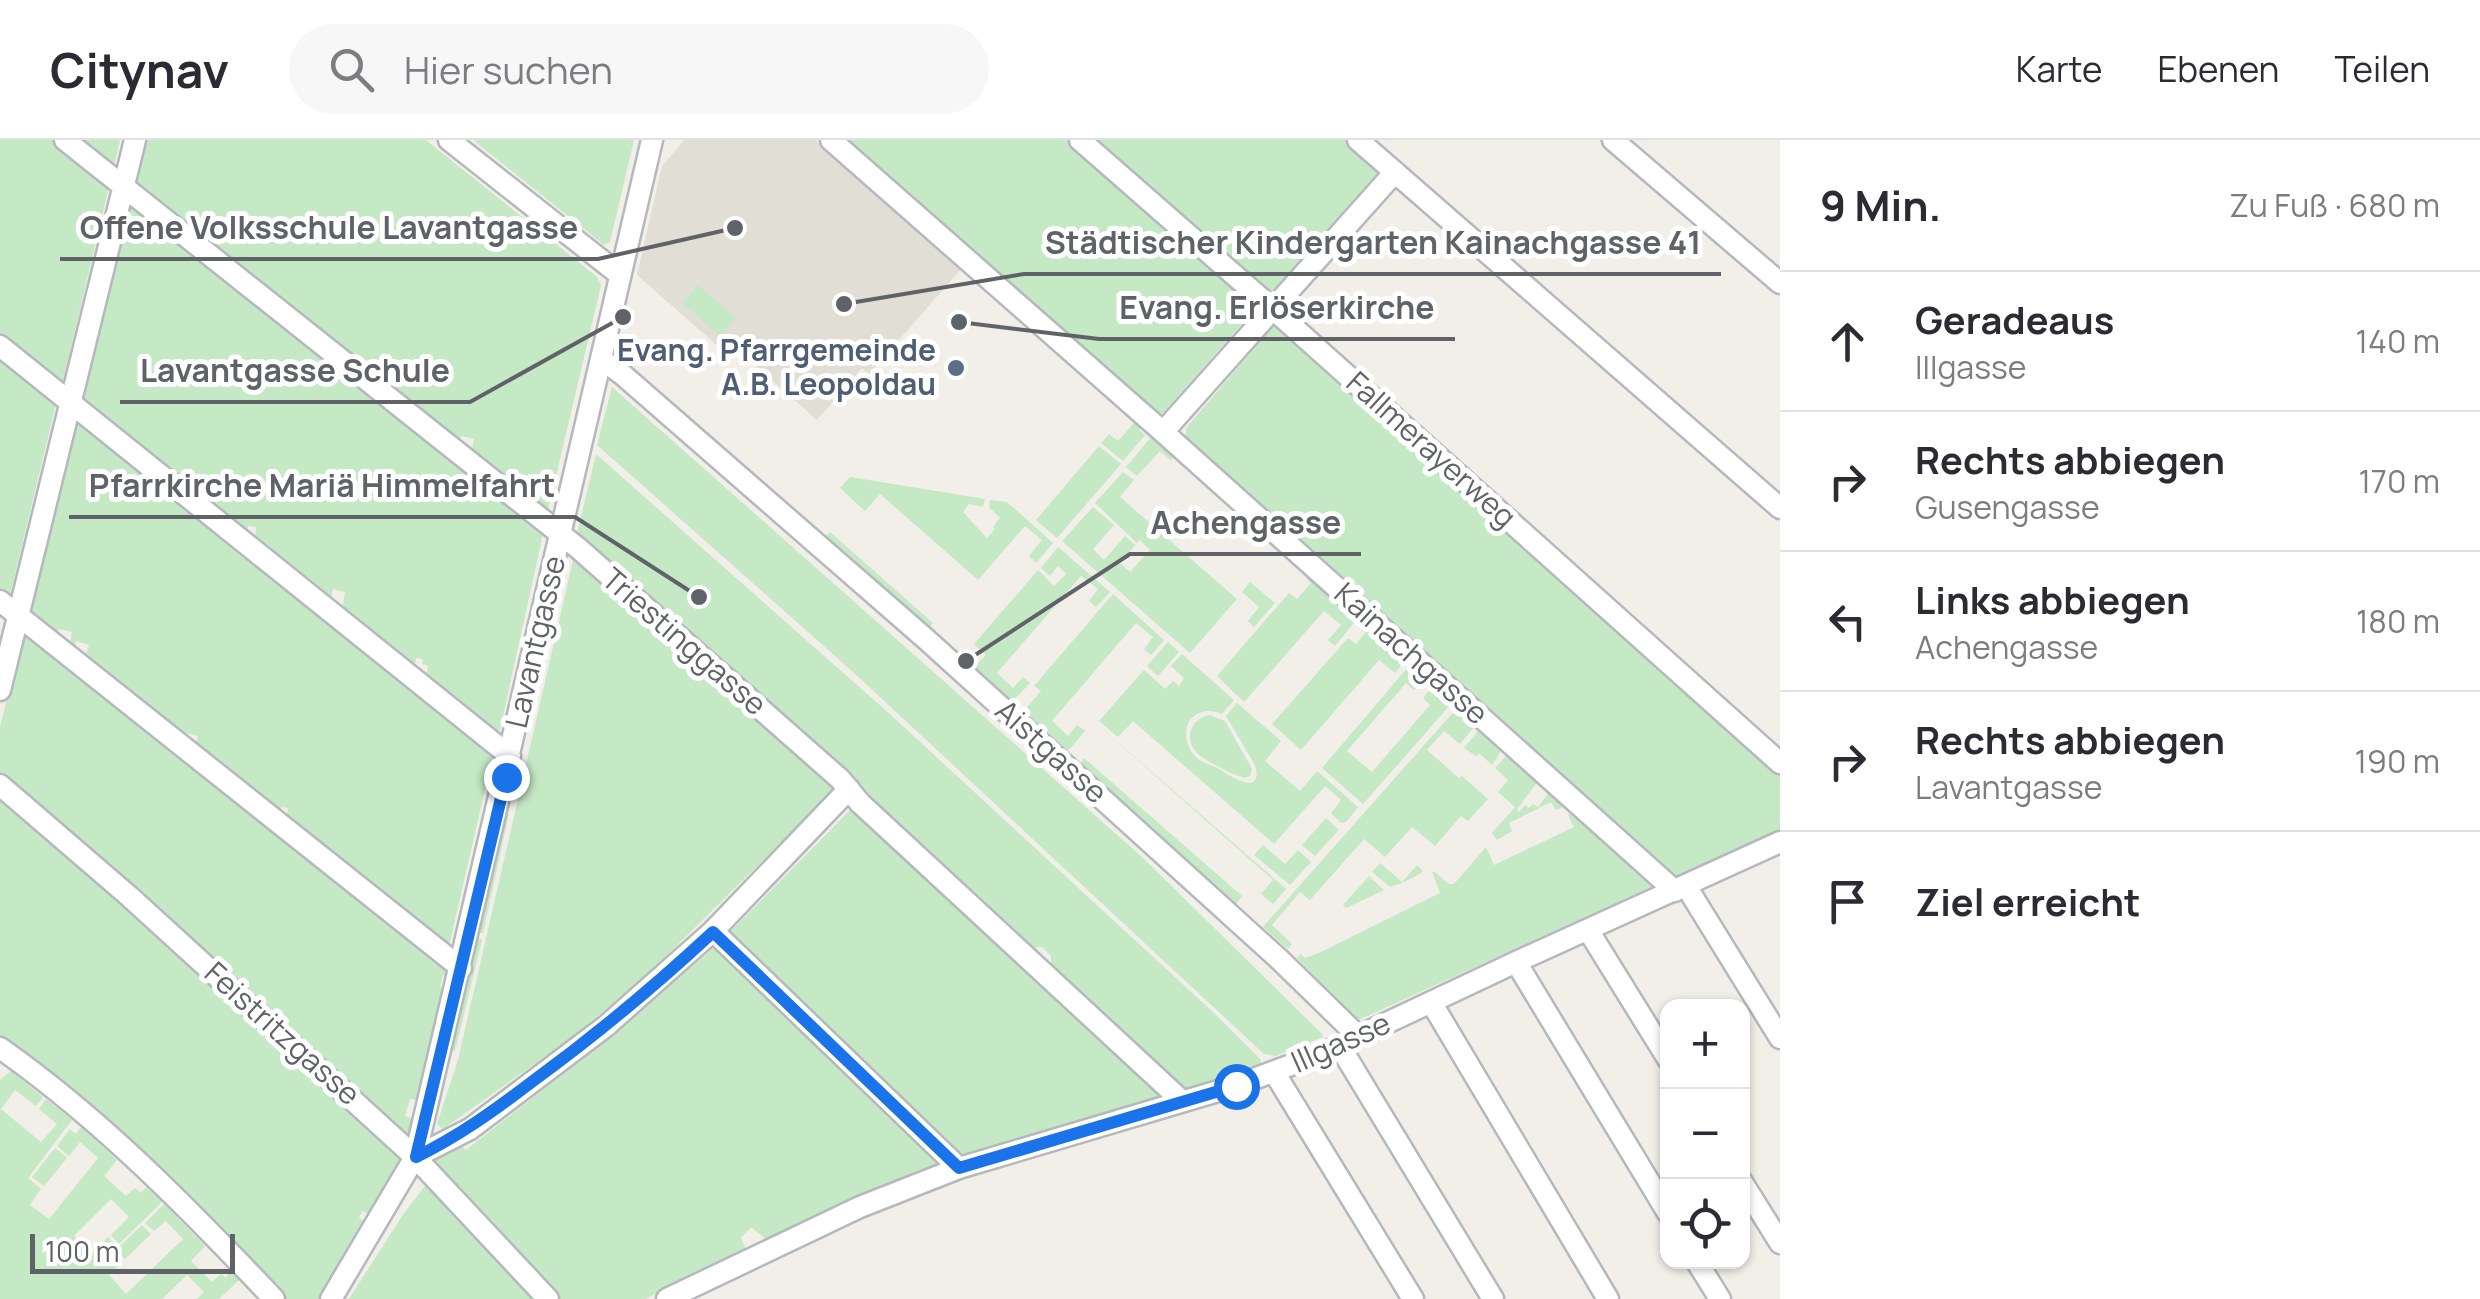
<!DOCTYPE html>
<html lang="de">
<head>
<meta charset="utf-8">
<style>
  :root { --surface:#fff; --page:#f7f7f7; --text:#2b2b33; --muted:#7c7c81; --line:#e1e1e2 }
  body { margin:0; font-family:Manrope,sans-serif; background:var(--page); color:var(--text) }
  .controls { position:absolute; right:30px; bottom:30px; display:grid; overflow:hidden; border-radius:20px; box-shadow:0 2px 8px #0004 }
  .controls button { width:90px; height:90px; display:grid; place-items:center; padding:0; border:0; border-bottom:2px solid var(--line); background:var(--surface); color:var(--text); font:50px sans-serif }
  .scale { position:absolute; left:30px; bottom:25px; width:205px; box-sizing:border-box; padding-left:10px; border:5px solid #5f6368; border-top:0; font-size:28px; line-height:35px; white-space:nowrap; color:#5f6368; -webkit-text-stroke:8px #fff; paint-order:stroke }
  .stop { position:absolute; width:30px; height:30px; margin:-22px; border:8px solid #1a73e8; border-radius:50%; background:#fff }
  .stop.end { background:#1a73e8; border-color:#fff; box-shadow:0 2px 10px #0008 }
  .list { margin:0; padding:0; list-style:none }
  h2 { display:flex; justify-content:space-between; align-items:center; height:130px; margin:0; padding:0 40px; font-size:42px }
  h2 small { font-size:32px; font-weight:400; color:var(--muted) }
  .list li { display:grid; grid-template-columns:65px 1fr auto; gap:30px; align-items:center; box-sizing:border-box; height:140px; padding:0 40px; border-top:2px solid var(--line) }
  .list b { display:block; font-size:38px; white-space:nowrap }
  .list p { margin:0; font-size:32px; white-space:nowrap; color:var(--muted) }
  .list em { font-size:32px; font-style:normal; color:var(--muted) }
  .icon { flex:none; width:55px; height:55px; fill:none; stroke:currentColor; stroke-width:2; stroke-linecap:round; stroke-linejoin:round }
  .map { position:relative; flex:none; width:1780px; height:1159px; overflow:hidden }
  header { display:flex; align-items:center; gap:60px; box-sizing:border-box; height:140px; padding:0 50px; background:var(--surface); border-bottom:2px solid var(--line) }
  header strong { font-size:48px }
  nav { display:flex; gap:55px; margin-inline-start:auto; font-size:35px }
  .search { width:700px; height:90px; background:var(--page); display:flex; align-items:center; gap:25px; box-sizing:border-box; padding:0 35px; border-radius:55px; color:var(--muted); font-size:38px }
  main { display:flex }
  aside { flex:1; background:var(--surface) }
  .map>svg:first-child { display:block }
  .education { fill:#e1ded6 }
  .green { fill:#c5e8c5 }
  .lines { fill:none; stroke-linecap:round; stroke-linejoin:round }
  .minor-casing { stroke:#b5b8bc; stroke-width:25 }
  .minor { stroke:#fff; stroke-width:20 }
  .route { stroke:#1a73e8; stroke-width:12 }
  .service-dot { fill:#5c6f8a; stroke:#fff; stroke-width:4 }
  .labels { text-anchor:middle; stroke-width:10; stroke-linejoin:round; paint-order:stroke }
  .service-label { font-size:30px; font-weight:bold; fill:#4e5e75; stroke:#fff; text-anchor:end }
  .street-label { font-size:30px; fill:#5f6368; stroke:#fff }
  .leader { fill:none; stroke:#5f6368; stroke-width:4 }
  .callout-dot { fill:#5f6368; stroke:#fff; stroke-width:4 }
  .callout-label { font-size:32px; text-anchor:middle; font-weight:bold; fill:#5f6368; stroke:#fff; stroke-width:10; stroke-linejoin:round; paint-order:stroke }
</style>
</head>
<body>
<header>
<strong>Citynav</strong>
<div class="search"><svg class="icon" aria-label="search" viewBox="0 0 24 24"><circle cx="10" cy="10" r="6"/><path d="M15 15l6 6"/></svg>Hier suchen</div>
<nav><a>Karte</a><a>Ebenen</a><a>Teilen</a></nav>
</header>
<main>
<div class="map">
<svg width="1780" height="1159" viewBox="0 0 1780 1159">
  <rect width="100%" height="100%" fill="#f1efe8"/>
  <!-- education -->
  <path class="education" d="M684,0H815L962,128L869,234L862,228L817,280L726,200L719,207L637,135L662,26Z"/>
  <!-- green -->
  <path class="green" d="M0,0H56L106,41L108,51L63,241L57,243L0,198Z
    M79,0H120L115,22L109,23Z
    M143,0H426L597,137L601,145L599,154L548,370L542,372L471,315L474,299L461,296L459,305L137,46L134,37Z
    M473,0H634L610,102L604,105Z
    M846,0H1070L1255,160L1254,170L1163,273H1158Z
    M1086,0H1349L1382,28L1272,151L1262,152Z
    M133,62L539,386L543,394L500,590L494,593L426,538L428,526L422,524L423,519L416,518L414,529L342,471L345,452L333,449L330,462L255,401L256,387L248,386L247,396L84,265L80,258L126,65Z
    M698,145L736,178L720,196L682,163Z
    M1276,183L1780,627V692L1676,737L1186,297V288Z
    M0,213L53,255L56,264L10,455L5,457L0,453Z
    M612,247L1142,717L1322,894L1323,897L1276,916L1264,914L853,532L597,305Z
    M1129,275L1142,286L1139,290L1145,295L1123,321L1101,303L1109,294L1118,301L1134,283L1128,277Z
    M80,278L493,615L449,806L287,684L288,668L281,667L280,677L194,610L198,596L186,593L181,599L84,520L89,505L76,501L73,512L69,509L72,492L59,489L56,499L30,477L29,470L74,280Z
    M1152,296L1174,315L1171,320L1160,311L1137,336L1126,327Z
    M1099,306L1121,324L1057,398L1036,380Z
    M596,314L892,576L1216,875L1261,920V923L1180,951L1051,824V816L1042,807L1032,808L912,697L580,404L577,393Z
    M1123,332L1134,340L1120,357L1237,459L1190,513L1062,401L1093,367L1114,385L1093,409L1104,420L1125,396L1135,405L1120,423L1130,432L1150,410L1140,400L1137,403L1095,363Z
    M850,337L985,359L983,367L969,364L963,372L987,398L995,389L993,387L1000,378L989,367L990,360L1007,362L1053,403L1036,423L1029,416L1042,400L1025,386L978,440L880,354L865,371L840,348Z
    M830,392L933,483L930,487L826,396Z
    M1058,407L1110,452L1096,467L1089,461L1098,449L1081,436L997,533L1013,548L1023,537L1030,543L1013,561L964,517L965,515L977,524L986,515L974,504L1038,430L1054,446L1066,434L1058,426L1050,436L1041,428Z
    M568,416L531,577L524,571L563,417Z
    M577,418L832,643L833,651L651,831L574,896L443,989L437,984L458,920L573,420Z
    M1308,436L1357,479L1335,506L1328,500L1341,485L1324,471L1244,562L1217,536L1289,453L1297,459L1311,443L1306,438Z
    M1250,442L1275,463L1254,487L1248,481L1259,467L1242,452Z
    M1113,454L1164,500L1151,515L1144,509L1153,497L1136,483L1052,581L1068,596L1077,585L1085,591L1068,611L1024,571L1041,551L1034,546Z
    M1362,483L1404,522L1395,533L1379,520L1301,610L1272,584L1348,498L1356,504L1365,493L1359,487Z
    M28,491L442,820L454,836L443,835L440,847L450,850L421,961L410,959L405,976L414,979L409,994L403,996L0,639V587L23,493Z
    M1168,502L1179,512L1158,536L1147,526Z
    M1182,514L1234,560L1222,574C1212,570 1202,569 1193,577C1181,587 1186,610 1198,619C1204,624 1213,625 1219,629C1230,636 1264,658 1255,625L1226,576L1237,563L1281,601L1265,621L1300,651L1317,631L1358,667L1346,682L1341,683L1331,673L1341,660L1325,646L1274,704L1133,581L1118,597L1099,581L1144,530L1165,549L1173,541L1179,546L1184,538L1171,526Z
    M1409,526L1423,538L1414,550L1406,543L1347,611L1372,632L1430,565L1423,558L1432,547L1451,564L1363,664L1322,628Z
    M1457,568L1476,585L1460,604L1444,591L1427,610L1459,638L1462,636L1488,659L1468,681L1461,676L1435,706L1412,687L1385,717L1364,699L1310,760L1300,752L1272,785L1292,804L1288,809L1263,787Z
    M1210,575L1225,581L1252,629L1250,636C1248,637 1245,638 1242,637C1234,636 1203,619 1197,613C1183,598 1191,578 1210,575Z
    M1098,585L1286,749L1273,764L1261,754L1273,740Z
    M1479,590L1502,609L1492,625L1479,613L1476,616L1464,608Z
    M1507,615L1538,641L1517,669L1519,672L1525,665L1529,668L1533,664L1538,667L1549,652L1565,666L1556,670L1551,662L1509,683L1512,691L1497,700L1492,693L1515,667L1498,652L1508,640L1495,628Z
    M1084,618L1242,756L1236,764L1080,624Z
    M0,654L402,1014V1020L373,1076L362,1071L359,1078L368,1083L322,1159H286L156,1025L0,895Z
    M852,668L1161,953L1160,959L962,1019L729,793Z
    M1572,672L1657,744L1361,879H1357L1297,818L1300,814L1305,818L1321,812L1440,753L1432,732H1435L1449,744H1454L1486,707L1494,725L1574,687L1568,675Z
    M502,673L509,674L483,793H476Z
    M1326,678L1339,690L1315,716L1302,705Z
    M1263,705L1285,724L1298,710L1311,722L1290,745L1254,715Z
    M1380,723L1402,742L1417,725L1423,731C1414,739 1401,743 1390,747L1372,732Z
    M1369,736L1384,750L1346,768L1343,765Z
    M476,796L482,800L455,911L448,910Z
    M720,808L940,1019L939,1025L767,1100L751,1087L741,1098L746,1110L645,1159H557L441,1037L442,1031H436L434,1028L436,1016L457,1002L466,1010L617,892L712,809Z
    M11,931L43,957L36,966L15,950L1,969L41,1002L57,984L39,969L46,959L72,980L28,1038L41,1049L30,1065L49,1079L98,1018L80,1002L69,1016L57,1006L70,989L76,994L81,987L117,1020L104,1036L126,1056L135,1048L141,1053L146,1047L162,1062L119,1104L111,1095L129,1077L111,1059L74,1096L91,1114L108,1097L116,1106L112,1111L122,1122L109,1135L126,1154L183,1099L166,1081L154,1091L145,1083L164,1064L205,1106L191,1121L212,1142L221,1134L226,1138L230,1130L239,1140L219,1159H197L204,1152L187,1135L162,1159H0V940Z
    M55,1008L67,1018L44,1046L32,1037Z
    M430,1039L541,1159H349L402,1076Z
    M142,1085L151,1094L125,1119L116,1110Z"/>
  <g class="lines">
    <defs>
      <path id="minor" d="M65,0L578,408L840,639L860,663L1182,961
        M449,0L620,135
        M831,0L1163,292L1675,751
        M1080,0L1273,169L1780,623
        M1358,0L1780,368
        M1613,0L1780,143
        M0,206L510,616
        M601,219L623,235L927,500L1280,820L1358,896
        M1163,292L1395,32
        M0,461L461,828
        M0,550L135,0
        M0,645L130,757L415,1017L548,1159
        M1686,746L1780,898
        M1588,790L1668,919
        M713,791L959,1028
        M1516,822L1668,1073
        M1431,862L1608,1159
        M1339,905L1493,1159
        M0,908C102,980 189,1069 274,1159
        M1274,932L1413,1159
        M415,1017L470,989L606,886L713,791L849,649
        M1742,1042L1780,1103
        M1697,1122L1720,1159
        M331,1159L415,1017L652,0
        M667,1159L860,1067L959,1028L1235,946L1323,913L1516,822L1780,702"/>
    </defs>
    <!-- minor casing -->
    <use href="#minor" class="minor-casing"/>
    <!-- minor -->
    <use href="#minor" class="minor"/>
  </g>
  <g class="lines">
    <!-- route -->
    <path class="route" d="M506,637L416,1017C459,996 495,970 533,941C596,895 656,845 713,792L959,1028L1236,946"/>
  </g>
  <!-- markers -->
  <circle class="service-dot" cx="956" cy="228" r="10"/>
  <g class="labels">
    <!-- service labels -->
    <g class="service-label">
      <text x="936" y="221">Evang. Pfarrgemeinde<tspan x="936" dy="34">A.B. Leopoldau</tspan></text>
    </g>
    <!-- street labels -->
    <g class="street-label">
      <text transform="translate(1431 310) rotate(42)" y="10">Fallmerayerweg</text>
      <text transform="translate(536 502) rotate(-77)" y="10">Lavantgasse</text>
      <text transform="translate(684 502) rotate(41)" y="10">Triestinggasse</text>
      <text transform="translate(1411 514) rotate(42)" y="10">Kainachgasse</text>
      <text transform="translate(1051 612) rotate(42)" y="10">Aistgasse</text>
      <text transform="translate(282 894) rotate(42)" y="10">Feistritzgasse</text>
      <text transform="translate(1341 903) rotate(-24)" y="10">Illgasse</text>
    </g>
  </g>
  <!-- callouts -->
  <path class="leader" d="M735 88L598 119H60M844 164L1024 134H1721M959 182L1099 199H1455M623 177L470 262H120M699 457L575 377H69M966 521L1130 414H1361"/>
  <g class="callout-dot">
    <circle cx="735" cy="88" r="10"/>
    <circle cx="844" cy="164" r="10"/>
    <circle cx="959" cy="182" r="10"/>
    <circle cx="623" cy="177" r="10"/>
    <circle cx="699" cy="457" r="10"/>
    <circle cx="966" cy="521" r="10"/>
  </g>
  <g class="callout-label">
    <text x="329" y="99">Offene Volksschule Lavantgasse</text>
    <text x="1373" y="114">Städtischer Kindergarten Kainachgasse 41</text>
    <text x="1277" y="179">Evang. Erlöserkirche</text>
    <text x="295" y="242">Lavantgasse Schule</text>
    <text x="322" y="357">Pfarrkirche Mariä Himmelfahrt</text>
    <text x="1246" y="394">Achengasse</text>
  </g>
</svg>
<div class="controls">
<button>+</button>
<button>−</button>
<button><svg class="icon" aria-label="locate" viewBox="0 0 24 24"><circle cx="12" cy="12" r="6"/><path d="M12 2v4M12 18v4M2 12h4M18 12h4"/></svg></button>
</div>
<div class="scale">100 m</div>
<div class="stop" style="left:1236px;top:946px"></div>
<div class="stop end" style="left:506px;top:637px"></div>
</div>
<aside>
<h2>9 Min.<small>Zu Fuß · 680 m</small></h2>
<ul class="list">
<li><svg class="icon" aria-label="ahead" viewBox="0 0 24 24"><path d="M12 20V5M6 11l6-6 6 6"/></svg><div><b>Geradeaus</b><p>Illgasse</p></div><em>140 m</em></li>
<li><svg class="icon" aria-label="right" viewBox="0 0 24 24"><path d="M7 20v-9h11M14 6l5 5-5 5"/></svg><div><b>Rechts abbiegen</b><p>Gusengasse</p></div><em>170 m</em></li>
<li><svg class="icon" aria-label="left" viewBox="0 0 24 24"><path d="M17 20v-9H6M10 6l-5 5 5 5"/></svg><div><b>Links abbiegen</b><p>Achengasse</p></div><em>180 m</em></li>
<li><svg class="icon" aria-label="right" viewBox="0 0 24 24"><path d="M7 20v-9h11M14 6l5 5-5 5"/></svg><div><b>Rechts abbiegen</b><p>Lavantgasse</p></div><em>190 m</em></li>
<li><svg class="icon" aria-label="arrive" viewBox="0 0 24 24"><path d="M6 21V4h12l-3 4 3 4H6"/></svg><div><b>Ziel erreicht</b></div></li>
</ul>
</aside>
</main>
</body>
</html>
